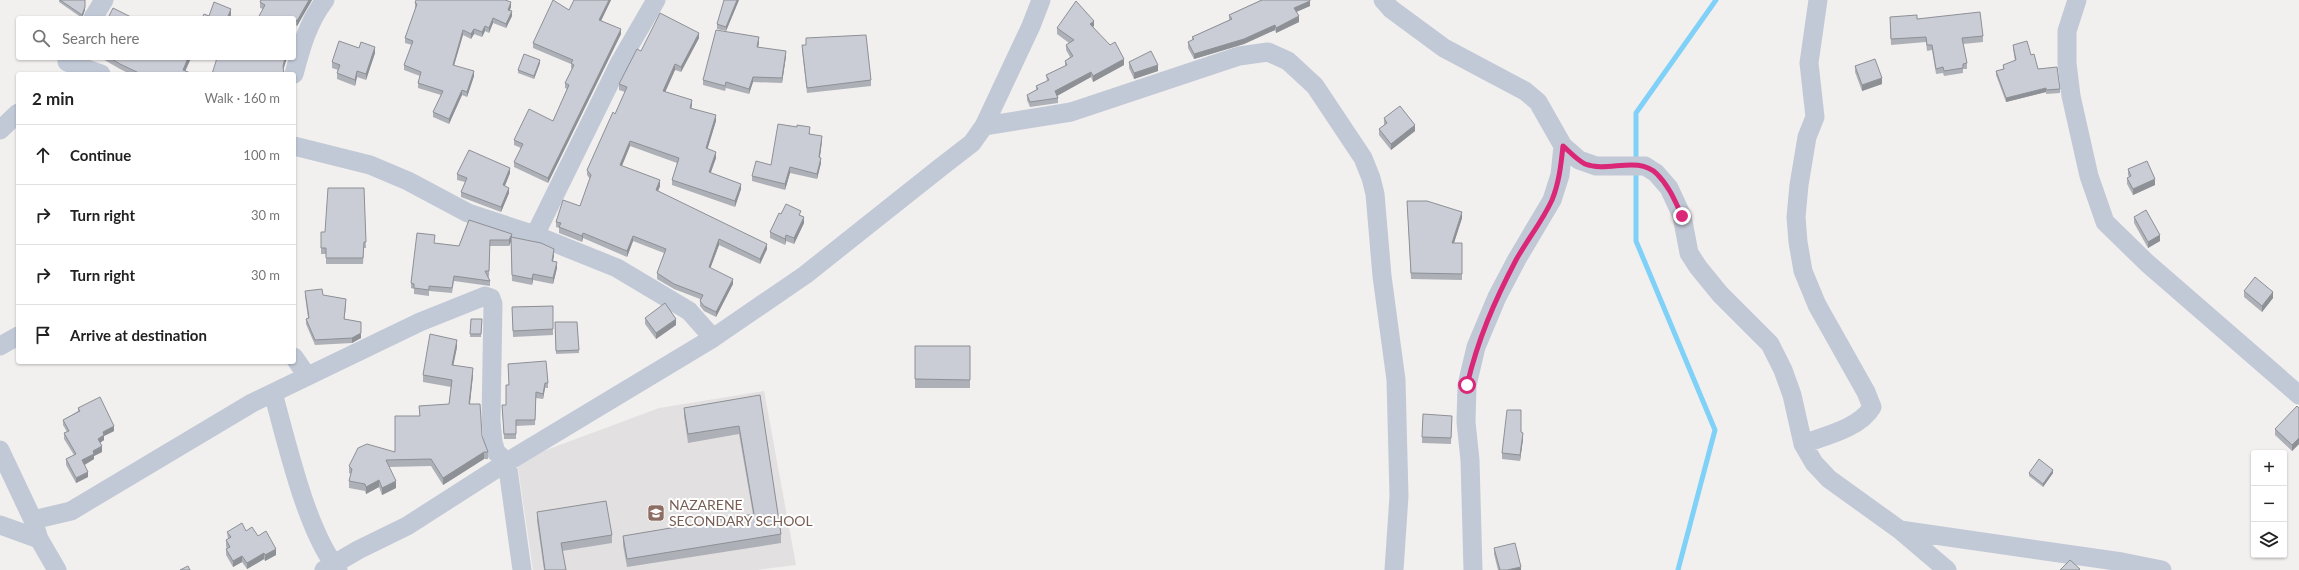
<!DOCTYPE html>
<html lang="en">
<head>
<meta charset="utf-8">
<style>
  :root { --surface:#fff; --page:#f2f2f2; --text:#222; --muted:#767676; --line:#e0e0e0 }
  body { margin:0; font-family:Lato,sans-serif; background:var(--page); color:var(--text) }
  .controls { position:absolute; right:12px; bottom:12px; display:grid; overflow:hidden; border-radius:4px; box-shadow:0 1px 3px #0004 }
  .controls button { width:36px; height:36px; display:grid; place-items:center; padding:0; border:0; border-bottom:1px solid var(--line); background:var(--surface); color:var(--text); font:20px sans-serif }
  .stop { position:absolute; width:12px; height:12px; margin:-9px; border:3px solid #db2777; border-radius:50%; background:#fff }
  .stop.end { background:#db2777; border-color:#fff; box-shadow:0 1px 4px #0008 }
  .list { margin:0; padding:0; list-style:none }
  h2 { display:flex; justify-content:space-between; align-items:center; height:52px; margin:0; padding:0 16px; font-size:17px }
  h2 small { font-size:13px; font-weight:400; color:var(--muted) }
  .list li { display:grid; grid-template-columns:26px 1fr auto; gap:12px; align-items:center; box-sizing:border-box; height:60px; padding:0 16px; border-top:1px solid var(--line) }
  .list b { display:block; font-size:15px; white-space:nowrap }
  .list em { font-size:13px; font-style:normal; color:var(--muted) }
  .icon { flex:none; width:22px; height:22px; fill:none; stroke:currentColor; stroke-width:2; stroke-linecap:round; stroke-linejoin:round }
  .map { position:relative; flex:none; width:2299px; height:570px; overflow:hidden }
  .search { position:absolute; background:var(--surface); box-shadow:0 1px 3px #0004; left:16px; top:16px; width:280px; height:44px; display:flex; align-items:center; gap:10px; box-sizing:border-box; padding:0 14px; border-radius:4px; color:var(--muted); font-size:15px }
  .panel { position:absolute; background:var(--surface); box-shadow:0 1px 3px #0004; left:16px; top:72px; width:280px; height:292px; border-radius:4px }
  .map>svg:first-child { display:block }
  .education { fill:#e3e0e1 }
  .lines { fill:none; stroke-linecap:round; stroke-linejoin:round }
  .stream { stroke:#80d1f7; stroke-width:5 }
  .minor { stroke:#c1c9d6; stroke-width:19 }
  .wall { fill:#aeb0b7 }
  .shaded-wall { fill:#8d9095 }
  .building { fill:#cacdd5; stroke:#8d9095 }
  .route { stroke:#db2777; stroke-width:5 }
  .labels { text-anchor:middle; stroke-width:4; stroke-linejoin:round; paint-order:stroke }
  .education-label { font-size:14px; fill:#785e54; stroke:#fff; text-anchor:start }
</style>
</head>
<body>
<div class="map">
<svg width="2299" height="570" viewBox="0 0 2299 570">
  <rect width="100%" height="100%" fill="#f2efef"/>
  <!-- education -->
  <path class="education" d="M764,391L796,565L757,570H533L517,461L659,408Z"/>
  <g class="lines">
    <!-- stream -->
    <path class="stream" d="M1678,570L1715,430L1636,241V113L1716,0"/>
    <!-- minor -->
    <path class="minor" d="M1383,0L1391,9L1444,48L1525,91L1538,102L1563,146L1579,160L1596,166H1645L1656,173L1669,188L1682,216L1689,253L1698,267L1720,294L1770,344L1783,370L1792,395L1803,444L1814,463L1829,479L1900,530L1947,570
      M2077,0L2067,31V63L2071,96L2089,176L2105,222L2147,263L2299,395
      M93,18L104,0
      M67,62L101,74
      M294,74C301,48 308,22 325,0
      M984,126L1071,112L1239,56L1268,52L1288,61L1315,86L1363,158L1371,178L1375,194L1382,276L1396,380L1399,496L1394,570
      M0,130L18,113
      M294,146L370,165L408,181L468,213L535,235L617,268L689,311L713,338
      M535,235L620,62L656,0
      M0,346L18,336
      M294,357L307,376
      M273,393C287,443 306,530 338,570
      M1803,444C1825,436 1860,428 1872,407L1866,392L1817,305L1803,271L1798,242L1796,217L1799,185L1807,137L1815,117L1809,63L1818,0
      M0,450L33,520L39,539L57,570
      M33,520L71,511L252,403L420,322L485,296L491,298L493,304L491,420L493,442L496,452L507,462L522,570
      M0,525L39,539
      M1900,530L2122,562L2162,570
      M324,570L358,550L407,526L507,462L713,338L805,275L941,167L972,143L984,126L1031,26L1041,0
      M1473,570L1470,460L1466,422L1467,385L1476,347L1497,297L1517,259L1552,200L1560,175L1563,146"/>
  </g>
  <!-- wall -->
  <path class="wall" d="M59,0H85V10L82,18L59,2Z
    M261,0H312L297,26L294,25V18H258L263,9L260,8V2Z
    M574,0H611L601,21L621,34L548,183L514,167V162L521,148L514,145V140L553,121L567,89L565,88V83L572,69L571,68V64L533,48V43L569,10Z
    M739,0L726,31L717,29V24Z
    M1261,0H1310V6L1296,12L1299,22L1276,33L1275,30L1244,44L1194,59L1188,48V42L1192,40V37L1229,20V15Z
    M415,3L511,7L510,10L512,16L506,28L493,23L489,33L485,31L482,37L474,34L471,39L463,35L454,65L474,76L467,97L462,95L449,124L433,117V112L441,95L418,88V83L420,76L404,70V65L412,45L405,43V38L416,8H415Z
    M1917,19L1983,36V42L1963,44L1967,63V69H1963V73L1944,76L1943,73L1936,74L1932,50L1927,51L1926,42L1891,45L1890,23Z
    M1094,26L1093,27L1124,65L1093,82L1091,77L1057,96L1058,98V103L1030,107L1027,100V95L1036,90V86L1047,81L1046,75L1065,66V61L1070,57L1066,50V45L1069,43L1057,34V28Z
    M699,38L681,72L675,70L665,92L692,105L691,108L716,121L707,149L716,158L710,173L741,189L735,207L672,185V180L677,163L630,146L622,166L660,186L658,191L767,249L760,264L719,245L710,268L733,284L716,317L704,311L700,306V299L674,289L657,279V273L664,253L633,241L627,257L583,238L582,242L559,233V228L556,227V222L580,206L590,179L587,175V170L615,114L625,92L619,90V84L641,51Z
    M806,38L871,80V86L807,93L802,50V45H806Z
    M759,43L758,47L786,56L782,83L753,82L749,94L726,88L725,91L703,85V80Z
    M2013,45L2031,55L2038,69L2060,89V93L2046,94V92L2006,102L1996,75V71L2003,69V65L2015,61L2013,49Z
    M359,48L375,53L366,80L357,77L355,86L337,79V73L338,70L332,68V62Z
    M101,58H191L185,71L193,74H130L120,69Z
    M1129,62L1158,71L1134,79L1129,68Z
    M540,63L534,79L518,73V70Z
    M1855,66L1882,84L1862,91L1855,72Z
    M1384,118L1415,131L1391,150L1379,135V129L1384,125Z
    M810,132V134L822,141L820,157L821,163L817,179L790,173L785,190L752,181V176L771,165Z
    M2128,169L2155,185L2133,195L2127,184V178L2129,177L2128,175Z
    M510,173L505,186L509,193L501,212L461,197V192L465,182L457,180V174Z
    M364,188L366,248H364L363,264H326V254H321V232H325Z
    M1407,201L1462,218L1454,243H1462V280L1411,279Z
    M781,214L801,216L804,223L794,244L786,241L785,245L770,238V232Z
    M2134,217L2160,241L2148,248L2134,223Z
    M469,220L554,255L553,261L557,268L553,284L533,280L532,285L512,281L511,241L509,246H490L489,277L488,276L490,281V286L454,281L452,293L429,291V296L414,294V289L411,288V283L435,243L459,246Z
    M305,291L323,295L346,304L344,319L361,338L352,343L315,345L306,324V319L308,318L305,296Z
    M2244,291L2273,298L2262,312L2244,297Z
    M553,306V335L513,337L512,307Z
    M645,318L676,325L656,339L645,324Z
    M471,319H482L481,337H470Z
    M555,322H577L579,353L556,354Z
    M915,346H970V388H915Z
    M457,347L453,365L473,375L470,404L488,452V459H484L443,485L431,466L389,467L396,488L382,495L379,487L366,494L365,491L349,488V481L351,474L349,473V466L395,452L420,416L419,406L449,404L451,387L423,382V375Z
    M508,364L548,383V388H545L543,399L536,398L535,425L516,426V439H504L502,405H506L509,385Z
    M760,395L781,534V543L627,567L623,545V536L753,514L739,434L688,443L684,416V408Z
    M78,408L114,431L104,436V440L100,443L102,452L94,456V459L85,465L88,477L76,483L66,465V459L74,455L64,439V433L67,432L63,425V420L78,411Z
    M2299,408V444L2292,451L2275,435V429Z
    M1452,416L1451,444L1422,443V437Z
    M1521,432L1523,439L1520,461L1502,459V453Z
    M2029,473H2053L2043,487L2029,476Z
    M537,512L612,535V543L562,551L566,570H544L537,521Z
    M246,531L258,536L276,555L265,561L264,559L247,569L242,562L233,567L226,555V549H227L226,546V540L228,539L227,532Z
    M1494,548L1521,570H1498L1494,554Z"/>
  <!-- shaded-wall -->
  <path class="shaded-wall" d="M309,0H312L297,26V21Z
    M609,0H611L599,25V20Z
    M737,0H739L726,31V27Z
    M1310,1V6L1294,13V8Z
    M511,2V7L508,14V10Z
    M85,7V10L82,18V15Z
    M231,9V15L230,18L228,16Z
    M512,11V16L506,28V24Z
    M1299,16V22L1276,33V28Z
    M493,18V23L489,33V28Z
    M1094,21V26L1090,29V24Z
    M1275,25V30L1244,44L1194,59V54Z
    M485,26V31L482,37V32Z
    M474,29V34L471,39V34Z
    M621,29V34L548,183V178Z
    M463,30V35L453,69V65Z
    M699,33V38L681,72V67Z
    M759,37V43L757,52V47Z
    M375,47V53L366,80V74Z
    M786,51V56L782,83V78Z
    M188,58H191L184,74L183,70Z
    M285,58H287L283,71V66Z
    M1124,59V65L1093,82V76Z
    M540,60V63L534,79V76Z
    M675,64V70L663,97V91Z
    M1158,65V71L1134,79V73Z
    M357,71V77L355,86V80Z
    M474,71V76L467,97V92Z
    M1091,72V77L1055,97V91Z
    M753,77V82L749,94V89Z
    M1882,78V84L1862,91V85Z
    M2046,88V92L2006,102V98Z
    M462,90V95L449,124V119Z
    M692,100V105L690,113V108Z
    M716,115V121L706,154V148Z
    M1415,125V131L1391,150V144Z
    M822,136V141L819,163V157Z
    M630,141V146L620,170V165Z
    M716,152V158L709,178V172Z
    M821,158V163L817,179V174Z
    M790,167V173L785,190V184Z
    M510,168V173L503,190V185Z
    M2155,179V185L2133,195V189Z
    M660,180V186L656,196V190Z
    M741,184V189L735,207V201Z
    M509,188V193L501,212V207Z
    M1462,212V218L1452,249V243Z
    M804,217V223L794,244V238Z
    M583,233V238L582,242V236Z
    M512,234V239L509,246V240Z
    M786,235V241L785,245V239Z
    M2160,235V241L2148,248V242Z
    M633,236V241L627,257V251Z
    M719,239V245L709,272V267Z
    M767,244V249L760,264V259Z
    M554,249V255L552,267V261Z
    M557,262V268L553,284V278Z
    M533,274V280L532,285V279Z
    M733,279V284L716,317V312Z
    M2273,292V298L2262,312V306Z
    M346,299V304L344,324V319Z
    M676,319V325L656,339V333Z
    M361,333V338L352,343V338Z
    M457,340V347L452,372V365Z
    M473,368V375L469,411V404Z
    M545,383V388L543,399V394Z
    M114,426V431L104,436V440L98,444V439L103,432Z
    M1523,433V439L1520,461V455Z
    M2299,438V444L2292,451V445Z
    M102,446V452L94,456V459L82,466V460L93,451Z
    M484,452V459L443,485V478Z
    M2053,470V473L2043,487V484Z
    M88,472V477L76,483V478Z
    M379,480V487L366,494V487Z
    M396,481V488L382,495V488Z
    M276,549V555L265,561V555Z
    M264,553V559L247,569V563Z
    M242,556V562L233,567V561Z
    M1521,567V570H1507Z"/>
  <!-- building -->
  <path class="building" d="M60,0H85V7L82,15Z
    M261,0H309L297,21L294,19V18L290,17V18H258L265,5L260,2Z
    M416,0H505L511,2L508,10L512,11L506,24L493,18L489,28L485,26L482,32L474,29L471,34L463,30L453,65L474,71L467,92L462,90L449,119L433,112L443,91L418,83L421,72L404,65L413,41L405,38L417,4L415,3Z
    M553,0L569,10L574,0H609L599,20L621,29L548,178L514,162L523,144L514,140L529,109L553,121L569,85L565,83L574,65L571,63L573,60L533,43Z
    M724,0H737L726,27L717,24Z
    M1262,0H1310V1L1294,8L1299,16L1276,28L1275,25L1244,39L1194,54L1188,42L1194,39L1192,37L1232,19L1229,15Z
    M1076,1L1094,21L1090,24L1110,45L1115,42L1124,59L1093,76L1091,72L1055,91L1058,98L1030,102L1027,95L1038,89L1036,86L1049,80L1046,75L1067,65L1065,61L1073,56L1066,45L1074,40L1057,28Z
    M214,2L231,9L228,16L234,18H202L204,14L209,16Z
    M113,8L133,18H108Z
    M1980,12L1983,36L1962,38L1967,63L1963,64V68L1944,71L1943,67L1936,69L1932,45H1927L1926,37L1891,39L1890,17L1917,15V19Z
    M660,13L699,33L681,67L675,64L663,91L692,100L690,108L716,115L706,148L716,152L709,172L741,184L735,201L672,180L679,158L630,141L620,165L660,180L656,190L767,244L760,259L719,239L709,267L733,279L716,312L704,306L700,301L703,295L674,284L657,273L666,249L633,236L627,251L583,233L582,236L559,227L561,223L556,222L563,200L580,206L591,175L587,170L613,112L615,114L627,87L619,84L637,49L641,51Z
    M716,30L759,37L757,47L786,51L782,78L753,77L749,89L726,82L725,86L703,80Z
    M866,35L871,80L807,88L802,45H806V38Z
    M339,41L359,48L361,42L375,47L366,74L357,71L355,80L337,73L340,65L332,62Z
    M2027,41L2031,55L2034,54L2038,69L2057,67L2060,89L2046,90V88L2006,98L1996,71L2004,69L2003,65L2016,60L2013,45Z
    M1151,51L1158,65L1134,73L1129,62Z
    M524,54L540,60L534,76L518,70Z
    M110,58H188L183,70L193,74H141L120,64Z
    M217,58H285L283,66L284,74H212Z
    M1875,59L1882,78L1862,85L1855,66Z
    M1400,106L1415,125L1391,144L1379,129L1387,123L1384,118Z
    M778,124L797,127V125L810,127L809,134L822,136L819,157L821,158L817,174L790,167L785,184L752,176L756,161L771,165Z
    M469,150L510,168L503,185L509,188L501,207L461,192L467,178L457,174Z
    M2147,161L2155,179L2133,189L2127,178L2131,176L2128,169Z
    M328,188H364L366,242H364L363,258H326V248H321V232H325Z
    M1407,201H1427L1462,212L1452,243H1462V274L1411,273Z
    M786,204L801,211L799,215L804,217L794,238L786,235L785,239L770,232L779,213L781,214Z
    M2146,210L2160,235L2148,242L2134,217Z
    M469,220L512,234L509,240H490L489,271H485L490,281L454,276L452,288L429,286V290L414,288V284L411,283L417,233L435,235L434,243L459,246Z
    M511,237L541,243L554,249L552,261L557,262L553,278L533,274L532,279L512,275Z
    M2255,277L2273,292L2262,306L2244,291Z
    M322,289L323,295L346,299L344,319L361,322V333L352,338L315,340L306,319L309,318L305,291Z
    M665,303L676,319L656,333L645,318Z
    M553,306V329L513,331L512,307Z
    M471,319H482L481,334H470Z
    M555,322H577L579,350L556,351Z
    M430,334L457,340L452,365L473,368L469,404H480L482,436L488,452H484L443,478L431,459L386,460L396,481L382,488L379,480L366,487L365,484L349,481L352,469L349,466L358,448L367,444L395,452V416H420L419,406L449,404L452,380L423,375Z
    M915,346H970V380L915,379Z
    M546,361L548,383H545L543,394L536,392L535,420H516V434H504L502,405H506V385H509L508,364Z
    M760,395L781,534L627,559L623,536L754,514L739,426L688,434L684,408Z
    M100,397L114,426L103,432L104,435L98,439L102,446L93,451L94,454L82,460L88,472L76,478L66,459L76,454L64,433L69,431L63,420L80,411L78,408Z
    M2297,406L2299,408V438L2292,445L2275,429Z
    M1507,410H1521V432L1523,433L1520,455L1502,453Z
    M1423,414L1452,416L1451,438L1422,437Z
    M2039,459L2053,470L2043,484L2029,473Z
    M606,501L612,535L561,543L566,570H545L537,512Z
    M242,523L246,531L252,527L258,536L266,531L276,549L265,555L264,553L247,563L242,556L233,561L226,549L230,547L226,540L231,537L227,532Z
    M1515,543L1521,567L1507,570H1500L1494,548Z
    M2070,560L2080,569L2078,570H2060Z
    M188,566L190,570H180Z"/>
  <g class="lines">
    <!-- route -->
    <path class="route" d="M1467,385C1478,339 1494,302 1516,260C1527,240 1542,222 1552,200C1559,183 1561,165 1563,146C1570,152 1577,160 1585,164C1608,173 1638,155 1657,174C1669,186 1675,201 1682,216"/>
  </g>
  <!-- icons -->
  <defs>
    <symbol id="school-square" viewBox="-11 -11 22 22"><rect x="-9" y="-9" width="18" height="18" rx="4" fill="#8d6e63" stroke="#fff"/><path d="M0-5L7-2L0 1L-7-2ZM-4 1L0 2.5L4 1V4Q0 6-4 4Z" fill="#fff"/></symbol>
  </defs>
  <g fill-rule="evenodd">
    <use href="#school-square" x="646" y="503" width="20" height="20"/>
  </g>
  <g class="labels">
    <!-- education labels -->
    <g class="education-label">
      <text x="669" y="510">NAZARENE<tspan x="669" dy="16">SECONDARY SCHOOL</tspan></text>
    </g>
  </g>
</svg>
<div class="controls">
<button>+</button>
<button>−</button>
<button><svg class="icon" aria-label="layers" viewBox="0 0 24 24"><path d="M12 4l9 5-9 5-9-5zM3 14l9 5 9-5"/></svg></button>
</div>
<div class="stop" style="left:1467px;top:385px"></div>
<div class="stop end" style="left:1682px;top:216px"></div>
<div class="search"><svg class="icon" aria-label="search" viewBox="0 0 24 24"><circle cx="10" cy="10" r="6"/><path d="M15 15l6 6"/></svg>Search here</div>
<section class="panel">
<h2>2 min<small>Walk · 160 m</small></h2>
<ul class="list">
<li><svg class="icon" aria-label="ahead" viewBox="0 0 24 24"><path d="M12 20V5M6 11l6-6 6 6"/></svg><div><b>Continue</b></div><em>100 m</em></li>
<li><svg class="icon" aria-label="right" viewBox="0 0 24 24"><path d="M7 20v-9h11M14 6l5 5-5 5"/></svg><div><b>Turn right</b></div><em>30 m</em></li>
<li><svg class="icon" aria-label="right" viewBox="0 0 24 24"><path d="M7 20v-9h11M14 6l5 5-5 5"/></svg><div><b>Turn right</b></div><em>30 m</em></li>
<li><svg class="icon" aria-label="arrive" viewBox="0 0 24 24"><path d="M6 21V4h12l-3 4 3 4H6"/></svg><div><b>Arrive at destination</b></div></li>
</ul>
</section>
</div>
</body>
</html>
